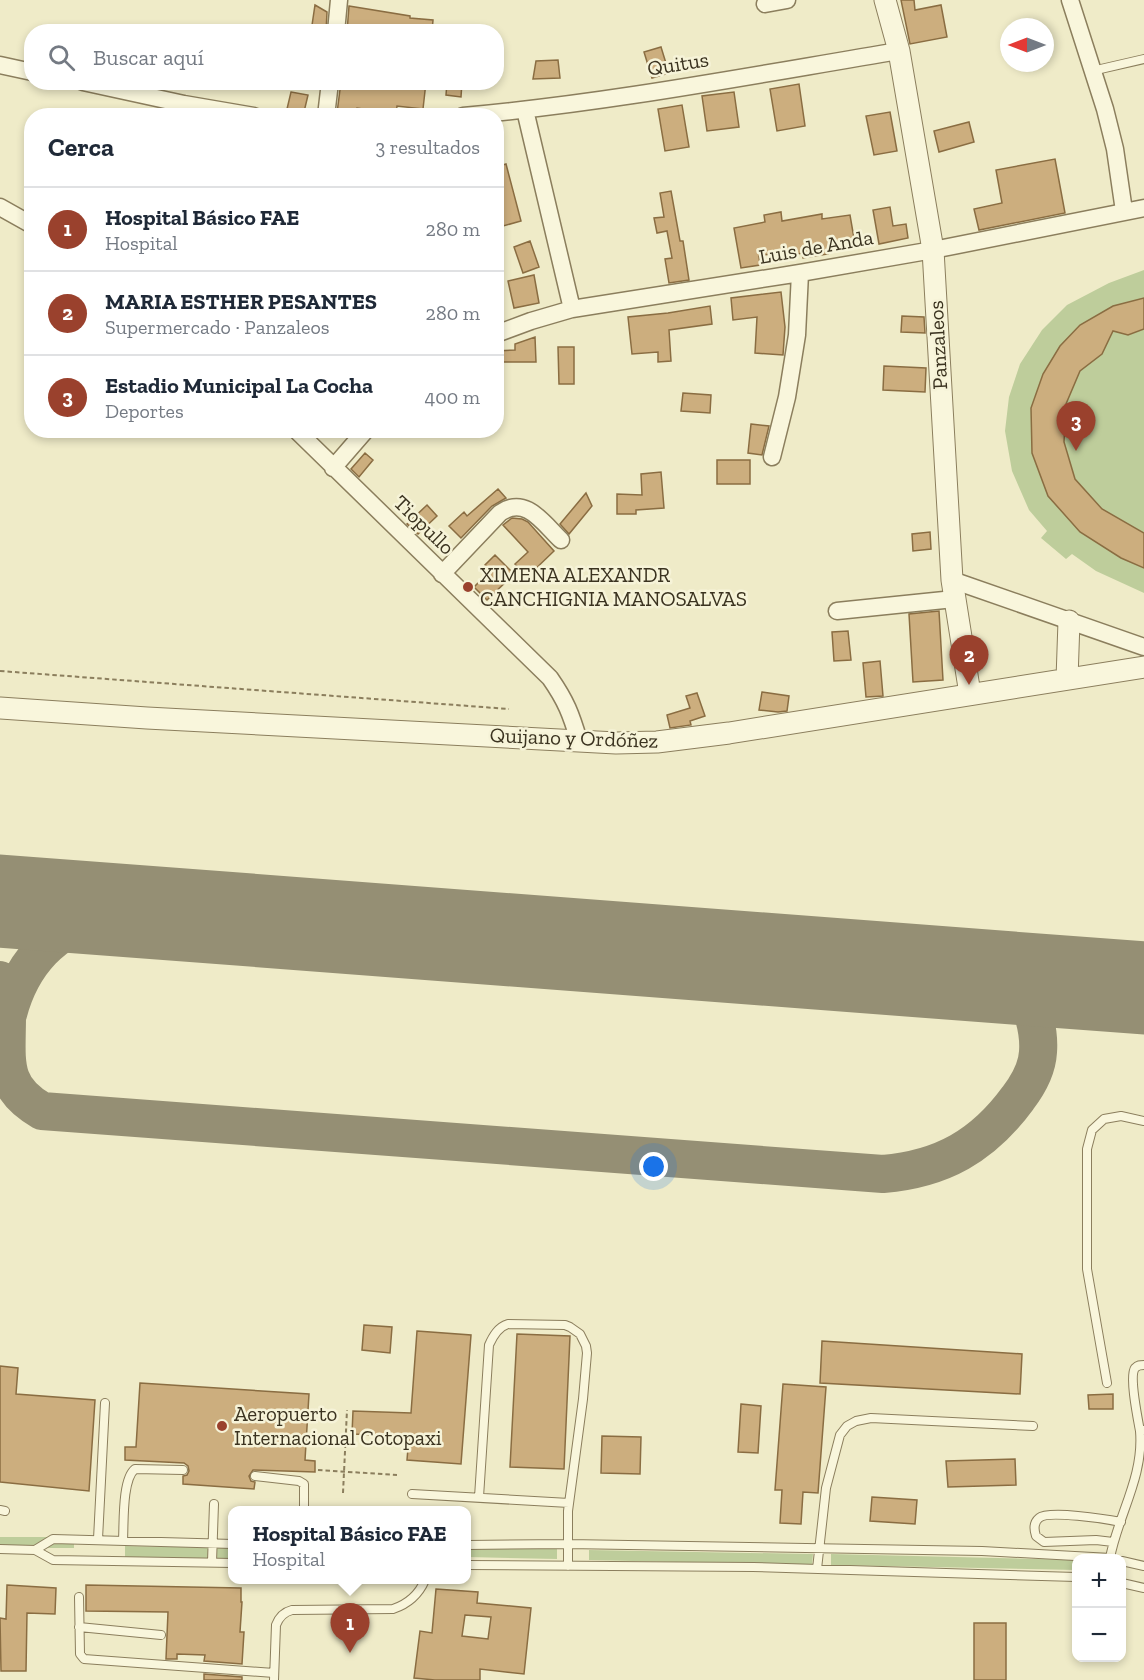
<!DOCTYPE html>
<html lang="es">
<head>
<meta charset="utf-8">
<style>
  :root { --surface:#fff; --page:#f2f2f3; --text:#1f2937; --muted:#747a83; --line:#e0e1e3; --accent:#9a412d }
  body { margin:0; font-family:"Zilla Slab",serif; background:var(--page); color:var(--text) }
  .controls { position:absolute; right:18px; bottom:18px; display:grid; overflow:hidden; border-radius:12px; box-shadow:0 3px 9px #0003 }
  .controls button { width:54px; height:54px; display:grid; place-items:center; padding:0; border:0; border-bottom:2px solid var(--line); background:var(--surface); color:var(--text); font:30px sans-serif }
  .compass { position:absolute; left:1000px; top:18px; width:54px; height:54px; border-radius:50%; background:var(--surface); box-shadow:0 3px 9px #0003; rotate:270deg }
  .you { position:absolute; left:654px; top:1167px; width:21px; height:21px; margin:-15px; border:4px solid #fff; border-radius:50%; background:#1a73e8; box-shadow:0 0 0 9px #1a73e833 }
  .badge { display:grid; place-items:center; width:39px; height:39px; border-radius:50%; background:var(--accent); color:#fff; font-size:20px; font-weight:700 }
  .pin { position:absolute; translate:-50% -50px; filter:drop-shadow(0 2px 3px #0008) }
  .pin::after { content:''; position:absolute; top:32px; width:21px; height:18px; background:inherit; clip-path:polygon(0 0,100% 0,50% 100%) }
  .popup { position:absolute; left:228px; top:1506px; width:243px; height:78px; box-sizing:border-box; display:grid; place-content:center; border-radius:12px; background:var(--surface); filter:drop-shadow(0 2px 4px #0005); font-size:20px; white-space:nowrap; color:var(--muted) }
  .popup b { font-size:22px; color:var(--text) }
  .popup::after { content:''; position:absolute; left:50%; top:100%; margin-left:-12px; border:12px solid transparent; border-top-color:var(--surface) }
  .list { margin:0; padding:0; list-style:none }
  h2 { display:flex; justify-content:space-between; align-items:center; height:78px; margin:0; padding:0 24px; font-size:26px }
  h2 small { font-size:20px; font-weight:400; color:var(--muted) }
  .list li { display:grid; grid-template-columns:39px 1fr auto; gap:18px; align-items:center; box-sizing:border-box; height:84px; padding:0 24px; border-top:2px solid var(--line) }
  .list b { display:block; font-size:22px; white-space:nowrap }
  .list p { margin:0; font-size:20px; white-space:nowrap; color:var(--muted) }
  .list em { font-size:20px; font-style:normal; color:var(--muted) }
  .icon { flex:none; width:33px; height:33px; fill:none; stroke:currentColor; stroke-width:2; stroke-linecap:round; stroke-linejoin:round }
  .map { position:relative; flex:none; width:1144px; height:1680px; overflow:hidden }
  .search { position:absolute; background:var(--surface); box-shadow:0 3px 9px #0003; left:24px; top:24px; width:480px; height:66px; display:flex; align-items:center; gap:15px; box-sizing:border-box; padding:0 21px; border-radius:24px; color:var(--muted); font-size:22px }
  .panel { position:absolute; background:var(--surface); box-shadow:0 3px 9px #0003; left:24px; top:108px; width:480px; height:330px; border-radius:24px }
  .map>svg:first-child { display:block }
  .green { fill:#becd9b }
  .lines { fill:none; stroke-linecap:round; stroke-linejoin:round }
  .taxiway { stroke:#958f74; stroke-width:38 }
  .runway { stroke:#958f74; stroke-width:93 }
  .building { fill:#ccae7e; stroke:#8a6d42; stroke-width:1.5; fill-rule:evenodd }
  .service-casing { stroke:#8b7e5d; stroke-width:10 }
  .minor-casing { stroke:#8b7e5d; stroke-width:19 }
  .tertiary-casing { stroke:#8b7e5d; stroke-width:23 }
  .path { stroke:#8b7e5d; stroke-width:2; stroke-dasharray:4.5 3; stroke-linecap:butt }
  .service { stroke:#f9f6dc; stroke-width:8 }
  .minor { stroke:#f9f6dc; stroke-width:16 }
  .tertiary { stroke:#f9f6dc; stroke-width:21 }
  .poi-dot { fill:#9a412d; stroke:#f6f3d8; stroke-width:2 }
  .labels { text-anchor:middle; stroke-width:5; stroke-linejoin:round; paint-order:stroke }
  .street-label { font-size:21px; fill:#3b3320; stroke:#f6f3d8 }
  .poi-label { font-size:21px; fill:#3b3320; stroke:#f6f3d8; text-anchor:start }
</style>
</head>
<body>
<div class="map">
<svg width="1144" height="1680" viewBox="0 0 1144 1680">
  <rect width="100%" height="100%" fill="#efebc8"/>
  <!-- green -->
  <path class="green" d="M1144,270V593L1096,571L1072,554L1066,559L1041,538L1047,531L1029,510L1012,471L1005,431L1009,397L1020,364L1042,330L1067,305L1109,283Z
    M0,1537H74V1548H0Z
    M125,1546L233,1548V1559L125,1557Z
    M467,1546L557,1548V1559L467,1557Z
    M589,1550L813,1554L812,1565L589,1560Z
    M831,1554L1076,1560V1570L831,1565Z"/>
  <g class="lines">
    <!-- taxiway -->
    <path class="taxiway" d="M0,980C3,992 8,1004 7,1016C7,1061 0,1087 42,1111L883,1174C942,1169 983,1146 1018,1098C1028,1085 1037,1069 1038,1052C1040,1026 1030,1001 1018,978
      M8,1014C21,964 53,928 104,916C121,912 139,913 156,913"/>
    <!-- runway -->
    <path class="runway" d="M0,901L1144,988"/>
  </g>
  <!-- building -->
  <path class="building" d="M901,0H914L915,10L941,5L947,37L910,44Z
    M315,5L327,12L326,32H311Z
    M349,6L410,16V18L433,20L432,32H347Z
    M661,47L669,73L652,78L644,52Z
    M558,60L560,78L533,79L536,61Z
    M341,82H426L423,109L397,106L396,114L357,108L356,116L337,113Z
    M447,82H462L461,97L446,95Z
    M799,84L805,126L777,131L770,89Z
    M291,92L308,95L304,112L287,109Z
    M734,92L739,127L707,131L702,96Z
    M682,105L689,147L665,151L658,109Z
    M890,112L897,151L874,155L866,116Z
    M969,122L974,142L939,152L934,131Z
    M1055,159L1065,213L979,230L974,209L1002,203L996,170Z
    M506,164L521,221L496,228V167Z
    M671,191L680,241H683L689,280L669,283L665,259L672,258L667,231L657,233L654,218L664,217L660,193Z
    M890,207L893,226L906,224L908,238L879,244L873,210Z
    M781,212L782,221L822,214V219L850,215L855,244L827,249L828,254L803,258L802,253L781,258L780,252L759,256L760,265L741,268L734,228L765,222L764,215Z
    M530,241L539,267L523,273L514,247Z
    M534,275L539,303L514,308L508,281Z
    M781,292L785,327L783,355L755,353L757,317L733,320L731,298Z
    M1144,298V329L1128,335L1113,331L1102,354L1080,371L1066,404L1064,442L1075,479L1102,509L1144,533V568L1121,558L1080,532L1048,496L1032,453L1031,408L1043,374L1060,346L1080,325L1113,306Z
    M710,306L712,324L669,330L671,361L658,362V352L632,354L628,317L668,313Z
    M902,316L924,317L925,333L901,332Z
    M535,337L536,362H496V351L515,350V344Z
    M558,347H574V384H559Z
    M884,366L926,368L925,392L883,390Z
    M683,393L711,395L710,413L681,411Z
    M751,424L769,426L762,455L748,453Z
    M365,453L373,460L359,477L351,469Z
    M717,460H750V484H717Z
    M661,472L664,508L636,510V514H617V494L642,495L641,474Z
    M498,489L506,498L492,506L461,538L449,526L464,512L467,516Z
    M586,493L592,506L569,534L560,524Z
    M427,505L437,516L418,534L407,524Z
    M512,518L522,519L528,522L554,551L527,577L515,564L528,552L503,525Z
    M930,532L931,549L913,551L912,534Z
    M495,555L514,574L487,600L474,587L489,572L485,565Z
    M939,611L943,680L913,682L909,614Z
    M848,631L851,660L834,661L832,632Z
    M880,661L883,696L866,697L863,663Z
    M762,692L789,696L787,711L778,712L759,710Z
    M697,693L705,716L690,721L691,725L670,728L667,715L690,708L686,696Z
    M364,1325L392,1327L390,1353L362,1350Z
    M417,1331L471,1335L461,1464L407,1460L409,1436L352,1434L353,1411L411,1413Z
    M517,1334L570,1336L564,1469L510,1467Z
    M822,1341L1022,1354L1020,1394L820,1383Z
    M0,1366L18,1368L16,1394L95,1400L89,1491L0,1482Z
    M140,1383L309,1394L305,1460L315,1461V1472L253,1470L249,1476L251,1481L255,1482L254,1489L183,1484V1476L187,1475L189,1471L188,1466L184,1463L125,1460V1447H136Z
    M783,1384L826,1387L818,1493L803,1492L801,1524L780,1523L782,1490H775Z
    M1113,1394V1409H1089L1088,1395Z
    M741,1404L761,1406L758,1453L738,1452Z
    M602,1436L641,1437L640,1474L601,1473Z
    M1015,1459L1016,1485L948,1487L946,1461Z
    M872,1497L917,1500L915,1524L870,1521Z
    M7,1585L56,1588L55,1614L27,1613L26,1671H1L0,1618L6,1619Z
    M86,1585L241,1588V1602H242L240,1632H244L242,1664L204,1661L205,1655L177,1654V1659H166L168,1612L86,1611Z
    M436,1589L478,1592L477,1603L531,1608L524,1674L480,1669V1680H435L414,1678L420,1631L432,1633ZM465,1615L491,1617L488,1639L462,1636Z
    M974,1623H1006V1680H974Z
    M204,1674L242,1677V1680H204Z"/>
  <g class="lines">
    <defs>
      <path id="service" d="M1092,71L1144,59
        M1107,1383L1087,1269V1149L1092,1130L1104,1119L1121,1116L1144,1121
        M1140,1431C1138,1420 1129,1376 1135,1368C1138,1365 1140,1365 1144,1365
        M255,1476L299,1481L304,1484V1510
        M412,1494L569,1503
        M479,1497L489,1345C493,1336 498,1327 508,1324L565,1325L570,1327L580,1334L586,1346L587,1353L583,1399L568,1511V1566
        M0,1510L5,1511
        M98,1539L105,1403
        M123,1540C124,1523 122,1479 135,1469L183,1470
        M1113,1542L1096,1540L1044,1542L1036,1536C1034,1530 1033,1523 1039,1518C1048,1510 1106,1519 1121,1522
        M467,1545L568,1544L982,1551L1111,1558
        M0,1549L35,1550L53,1560L233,1563
        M35,1550L53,1539L233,1544
        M1110,1558C1118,1515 1144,1477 1140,1431L1144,1430
        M1122,1561L1144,1566
        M212,1562L214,1504
        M467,1565L753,1567L1076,1577
        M817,1569L826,1488L840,1435L847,1426L856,1421L871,1418L1033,1426
        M1122,1583L1144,1588
        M79,1597L80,1654L84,1659L274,1673
        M79,1627L161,1635
        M274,1680L276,1625C279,1617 284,1612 292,1610L393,1609C408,1604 419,1594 425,1580"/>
      <path id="minor" d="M1070,0L1105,109L1115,149L1124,211
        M765,4L787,0
        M336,32L339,0
        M0,65L32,72
        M83,82L184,104L254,116
        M525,110L572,309
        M326,116L330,82
        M463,116C609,103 754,75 899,51
        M0,207L32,225
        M496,334L531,321L572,309L800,273L933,250L1144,208
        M296,430L550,678C566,701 571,714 579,741
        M772,457L787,397L797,335L800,273
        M333,468L366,430
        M442,574L500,513C526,495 543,523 561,540
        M952,580L1144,647
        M837,611L954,599"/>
      <path id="tertiary" d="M885,0L899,51L933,250L952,580L970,694
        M1067,679L1069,621
        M0,708L147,718L616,743L657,742L729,733L1144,667"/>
    </defs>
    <!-- service casing -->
    <use href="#service" class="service-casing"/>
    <!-- minor casing -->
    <use href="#minor" class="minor-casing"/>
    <!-- tertiary casing -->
    <use href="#tertiary" class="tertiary-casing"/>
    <!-- path -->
    <path class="path" d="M0,671L509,709
      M318,1470L397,1475
      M343,1493L347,1410"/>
    <!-- service -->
    <use href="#service" class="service"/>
    <!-- minor -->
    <use href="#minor" class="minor"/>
    <!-- tertiary -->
    <use href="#tertiary" class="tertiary"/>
  </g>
  <!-- markers -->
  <g class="poi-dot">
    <circle cx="468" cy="587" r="6"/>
    <circle cx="222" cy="1426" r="6"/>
  </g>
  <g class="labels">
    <!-- street labels -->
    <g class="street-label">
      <text transform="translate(678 64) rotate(-9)" y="7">Quitus</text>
      <text transform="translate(816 247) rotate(-10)" y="7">Luis de Anda</text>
      <text transform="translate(938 345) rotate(-93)" y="7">Panzaleos</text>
      <text transform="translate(424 525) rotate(44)" y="7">Tiopullo</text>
      <text transform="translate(574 738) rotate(2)" y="7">Quijano y Ordóñez</text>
    </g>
    <!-- poi labels -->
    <g class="poi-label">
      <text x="480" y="582">XIMENA ALEXANDR<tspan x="480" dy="24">CANCHIGNIA MANOSALVAS</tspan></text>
      <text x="234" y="1421">Aeropuerto<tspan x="234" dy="24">Internacional Cotopaxi</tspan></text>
    </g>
  </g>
</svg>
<div class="controls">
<button>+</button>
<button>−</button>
</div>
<svg class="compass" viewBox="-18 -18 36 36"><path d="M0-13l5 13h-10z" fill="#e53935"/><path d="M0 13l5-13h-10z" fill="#747a83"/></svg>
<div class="you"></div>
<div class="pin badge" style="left:350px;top:1653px">1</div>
<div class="popup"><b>Hospital Básico FAE</b>Hospital</div>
<div class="pin badge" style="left:969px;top:685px">2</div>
<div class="pin badge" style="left:1076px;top:451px">3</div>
<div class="search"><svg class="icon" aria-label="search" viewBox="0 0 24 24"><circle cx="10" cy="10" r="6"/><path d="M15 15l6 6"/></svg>Buscar aquí</div>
<section class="panel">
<h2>Cerca<small>3 resultados</small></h2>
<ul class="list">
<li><span class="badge">1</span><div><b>Hospital Básico FAE</b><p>Hospital</p></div><em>280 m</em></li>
<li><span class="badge">2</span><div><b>MARIA ESTHER PESANTES</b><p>Supermercado · Panzaleos</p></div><em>280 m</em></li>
<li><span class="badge">3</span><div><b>Estadio Municipal La Cocha</b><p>Deportes</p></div><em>400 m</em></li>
</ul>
</section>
</div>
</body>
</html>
